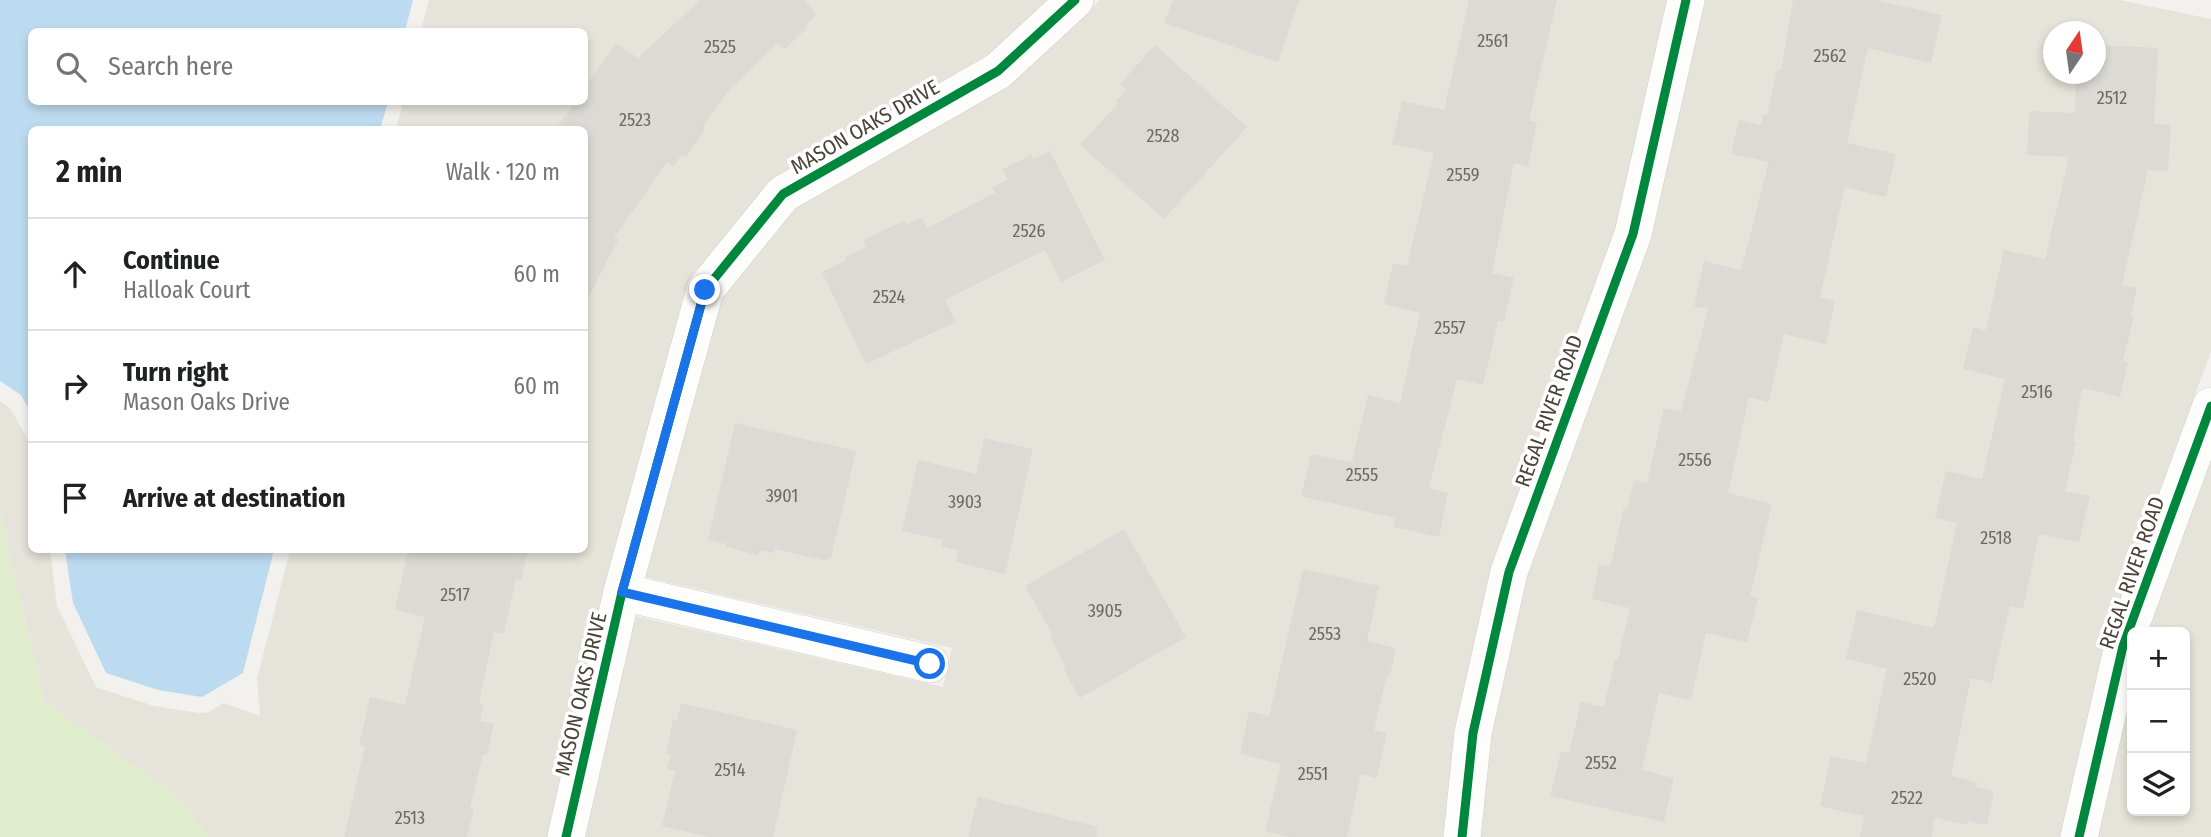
<!DOCTYPE html>
<html lang="en">
<head>
<meta charset="utf-8">
<style>
  :root { --surface:#fff; --page:#f2f2f2; --text:#202124; --muted:#757577; --line:#e0e0e0 }
  body { margin:0; font-family:"Fira Sans Condensed",sans-serif; background:var(--page); color:var(--text) }
  .controls { position:absolute; right:21px; bottom:21px; display:grid; overflow:hidden; border-radius:10px; box-shadow:0 4px 10px #0003 }
  .controls button { width:63px; height:63px; display:grid; place-items:center; padding:0; border:0; border-bottom:2px solid var(--line); background:var(--surface); color:var(--text); font:35px sans-serif }
  .compass { position:absolute; left:2043px; top:21px; width:63px; height:63px; border-radius:50%; background:var(--surface); box-shadow:0 4px 10px #0003; rotate:13deg }
  .stop { position:absolute; width:21px; height:21px; margin:-16px; border:5px solid #1a73e8; border-radius:50%; background:#fff }
  .stop.end { background:#1a73e8; border-color:#fff; box-shadow:0 2px 7px #0008 }
  .list { margin:0; padding:0; list-style:none }
  h2 { display:flex; justify-content:space-between; align-items:center; height:91px; margin:0; padding:0 28px; font-size:30px }
  h2 small { font-size:23px; font-weight:400; color:var(--muted) }
  .list li { display:grid; grid-template-columns:46px 1fr auto; gap:21px; align-items:center; box-sizing:border-box; height:112px; padding:0 28px; border-top:2px solid var(--line) }
  .list b { display:block; font-size:26px; white-space:nowrap }
  .list p { margin:0; font-size:23px; white-space:nowrap; color:var(--muted) }
  .list em { font-size:23px; font-style:normal; color:var(--muted) }
  .icon { flex:none; width:38px; height:38px; fill:none; stroke:currentColor; stroke-width:2; stroke-linecap:round; stroke-linejoin:round }
  .map { position:relative; flex:none; width:2211px; height:837px; overflow:hidden }
  .search { position:absolute; background:var(--surface); box-shadow:0 4px 10px #0003; left:28px; top:28px; width:560px; height:77px; display:flex; align-items:center; gap:18px; box-sizing:border-box; padding:0 24px; border-radius:10px; color:var(--muted); font-size:26px }
  .panel { position:absolute; background:var(--surface); box-shadow:0 4px 10px #0003; left:28px; top:126px; width:560px; height:427px; border-radius:10px }
  .map>svg:first-child { display:block }
  .residential { fill:#e6e3da; fill-rule:evenodd }
  .green { fill:#dfedcd }
  .water { fill:#bddbf0 }
  .building { fill:#dcdad5 }
  .lines { fill:none; stroke-linecap:round; stroke-linejoin:round }
  .minor-casing { stroke:#d0cfca; stroke-width:38 }
  .minor { stroke:#fdfdfc; stroke-width:37 }
  .cycleway-casing { stroke:#fff; stroke-width:13 }
  .cycleway { stroke:#00873e; stroke-width:9 }
  .route { stroke:#1a73e8; stroke-width:9 }
  .labels { text-anchor:middle; stroke-width:7; stroke-linejoin:round; paint-order:stroke }
  .number-label { font-size:18px; fill:#6e6a60 }
  .street-label { font-size:21px; fill:#494338; stroke:#fff }
</style>
</head>
<body>
<div class="map">
<svg width="2211" height="837" viewBox="0 0 2211 837">
  <rect width="100%" height="100%" fill="#f2f1ed"/>
  <!-- residential -->
  <path class="residential" d="M429,0H1047L989,54L776,176L692,277L609,569L548,837H209L176,796L44,701L0,513V401L10,408L31,445L32,550H50L57,606L96,687L154,706L200,713L209,712L224,703L260,716L257,679L290,550H584V130L396,129L403,102H584V32L421,31Z
    M1100,0H1668L1616,228L1492,565L1456,729L1444,837H584L635,616L943,687L952,648L645,577L721,299L794,210L1005,88Z
    M1705,0H2120L2211,19V351L2106,639L2061,837H1480L1491,735L1526,577L1650,238ZM2054,32H2096V74H2054Z
    M2211,458V837H2097L2132,684V811H2185V632H2147Z"/>
  <!-- green -->
  <path class="green" d="M0,513L44,701L176,796L209,837H0Z"/>
  <!-- water -->
  <path class="water" d="M0,0H413L405,31L32,32V102H388L380,129L32,130L31,413L21,395L0,381Z
    M65,550H274L243,673L202,697L158,690L106,673L73,603Z"/>
  <!-- building -->
  <path class="building" d="M700,0H804L817,14L805,26L807,28L784,50L778,43L729,90L703,127L705,129L686,157L682,154L673,167L667,162L614,238L618,240L584,306V130H555L575,102H584V88L616,43L638,58Z
    M1173,0H1299L1278,62L1164,23Z
    M1469,0H1557L1529,120L1537,122L1528,166L1514,163L1492,273L1514,278L1504,322L1498,321L1483,385L1457,379L1429,488L1448,493L1439,537L1393,527L1395,518L1301,496L1311,454L1352,462L1368,395L1400,403L1420,313L1384,304L1393,263L1407,266L1434,153L1392,144L1402,101L1444,110Z
    M1793,0H1875L1942,15L1931,63L1868,48L1847,143L1896,154L1886,197L1845,187L1820,297L1835,301L1826,344L1784,334L1769,402L1749,397L1728,493L1772,504L1750,596L1758,598L1747,642L1706,633L1691,700L1659,693L1642,770L1674,778L1664,822L1550,796L1561,751L1569,753L1581,702L1604,707L1615,659H1618L1630,608L1592,599L1599,565L1610,567L1624,507L1627,508L1634,480L1647,483L1664,408L1681,411L1708,309L1694,306L1704,261L1741,270L1769,162L1731,154L1739,120L1761,125L1763,114L1767,115L1777,70H1781Z
    M1155,45L1247,127L1164,219L1080,145L1118,103L1116,101L1126,89L1120,84Z
    M2096,45L2158,48L2154,124L2171,125L2168,171L2148,170L2122,285L2137,288L2131,316L2134,317L2123,361L2128,362L2120,397L2082,388L2073,442H2076L2065,491L2090,496L2079,542L2039,534L2023,609L2010,606L1992,683L1971,678L1951,776L1977,782L1976,787L1994,791L1987,825L1968,821L1967,825L1935,818L1931,837H1860L1864,816L1820,806L1831,756L1866,763L1887,669L1846,659L1857,610L1934,628L1957,523L1935,518L1946,471L1982,479L2005,379L1963,369L1973,327L1986,330L2004,250L2045,259L2069,157L2027,155L2029,111L2075,113L2076,74H2096Z
    M1050,151L1105,260L1061,282L1045,250L945,300L956,322L866,364L822,272L845,261L846,257L866,247L863,240L904,221L906,225L922,217L927,228L995,193L992,187L1008,180L1003,169L1031,155L1033,159Z
    M735,423L856,451L831,558H828L827,561L775,549L774,553L759,550L758,555L726,547V544L708,540Z
    M984,438L1033,449L1005,574L956,562L958,550L941,546L943,540L902,531L918,460L976,474Z
    M1124,529L1186,637L1080,698L1063,669L1066,668L1050,637L1053,635L1025,586Z
    M408,550H528L521,580L516,579L504,634L494,632L479,702L484,704L480,721L494,724L487,755L483,754L470,808L474,809L467,837H344L365,746L359,745L370,697L405,705L425,617L395,610Z
    M1303,569L1379,586L1367,641L1396,648L1390,676L1387,675L1374,730L1387,733L1377,778L1361,774L1347,837H1290L1265,831L1281,764L1240,754L1249,711L1269,716Z
    M681,703L797,730L773,837H709L662,826L675,771L667,769L671,754L666,753L673,720L677,721Z
    M978,797L1098,827L1096,837H968Z"/>
  <g class="lines">
    <defs>
      <path id="minor" d="M622,592L930,664
        M566,837L622,592L705,290L783,194L998,71L1075,0
        M1462,837L1473,733L1509,572L1633,234L1686,0
        M2079,837L2123,646L2211,406"/>
    </defs>
    <!-- minor casing -->
    <use href="#minor" class="minor-casing"/>
    <!-- minor -->
    <use href="#minor" class="minor"/>
    <defs>
      <path id="cycleway" d="M566,837L622,592L705,290L783,194L998,71L1075,0
        M1462,837L1473,733L1509,572L1633,234L1686,0
        M2079,837L2123,646L2211,406"/>
    </defs>
    <!-- cycleway casing -->
    <use href="#cycleway" class="cycleway-casing"/>
    <!-- cycleway -->
    <use href="#cycleway" class="cycleway"/>
  </g>
  <g class="lines">
    <!-- route -->
    <path class="route" d="M705,290L622,592L930,664"/>
  </g>
  <g class="labels">
    <!-- number labels -->
    <g class="number-label">
      <text x="1493" y="47">2561</text>
      <text x="720" y="53">2525</text>
      <text x="1830" y="62">2562</text>
      <text x="2112" y="104">2512</text>
      <text x="635" y="126">2523</text>
      <text x="1163" y="142">2528</text>
      <text x="1463" y="181">2559</text>
      <text x="1029" y="237">2526</text>
      <text x="889" y="303">2524</text>
      <text x="1450" y="334">2557</text>
      <text x="2037" y="398">2516</text>
      <text x="1695" y="466">2556</text>
      <text x="1362" y="481">2555</text>
      <text x="782" y="502">3901</text>
      <text x="965" y="508">3903</text>
      <text x="1996" y="544">2518</text>
      <text x="455" y="601">2517</text>
      <text x="1105" y="617">3905</text>
      <text x="1325" y="640">2553</text>
      <text x="1920" y="685">2520</text>
      <text x="1601" y="769">2552</text>
      <text x="730" y="776">2514</text>
      <text x="1313" y="780">2551</text>
      <text x="1907" y="804">2522</text>
      <text x="410" y="824">2513</text>
    </g>
    <!-- street labels -->
    <g class="street-label">
      <text transform="translate(865 127) rotate(-30)" y="7">MASON OAKS DRIVE</text>
      <text transform="translate(1549 411) rotate(-70)" y="7">REGAL RIVER ROAD</text>
      <text transform="translate(2132 573) rotate(-71)" y="7">REGAL RIVER ROAD</text>
      <text transform="translate(581 694) rotate(-77)" y="7">MASON OAKS DRIVE</text>
    </g>
  </g>
</svg>
<div class="controls">
<button>+</button>
<button>−</button>
<button><svg class="icon" aria-label="layers" viewBox="0 0 24 24"><path d="M12 4l9 5-9 5-9-5zM3 14l9 5 9-5"/></svg></button>
</div>
<svg class="compass" viewBox="-18 -18 36 36"><path d="M0-13l5 13h-10z" fill="#e53935"/><path d="M0 13l5-13h-10z" fill="#757577"/></svg>
<div class="stop" style="left:930px;top:664px"></div>
<div class="stop end" style="left:705px;top:290px"></div>
<div class="search"><svg class="icon" aria-label="search" viewBox="0 0 24 24"><circle cx="10" cy="10" r="6"/><path d="M15 15l6 6"/></svg>Search here</div>
<section class="panel">
<h2>2 min<small>Walk · 120 m</small></h2>
<ul class="list">
<li><svg class="icon" aria-label="ahead" viewBox="0 0 24 24"><path d="M12 20V5M6 11l6-6 6 6"/></svg><div><b>Continue</b><p>Halloak Court</p></div><em>60 m</em></li>
<li><svg class="icon" aria-label="right" viewBox="0 0 24 24"><path d="M7 20v-9h11M14 6l5 5-5 5"/></svg><div><b>Turn right</b><p>Mason Oaks Drive</p></div><em>60 m</em></li>
<li><svg class="icon" aria-label="arrive" viewBox="0 0 24 24"><path d="M6 21V4h12l-3 4 3 4H6"/></svg><div><b>Arrive at destination</b></div></li>
</ul>
</section>
</div>
</body>
</html>
